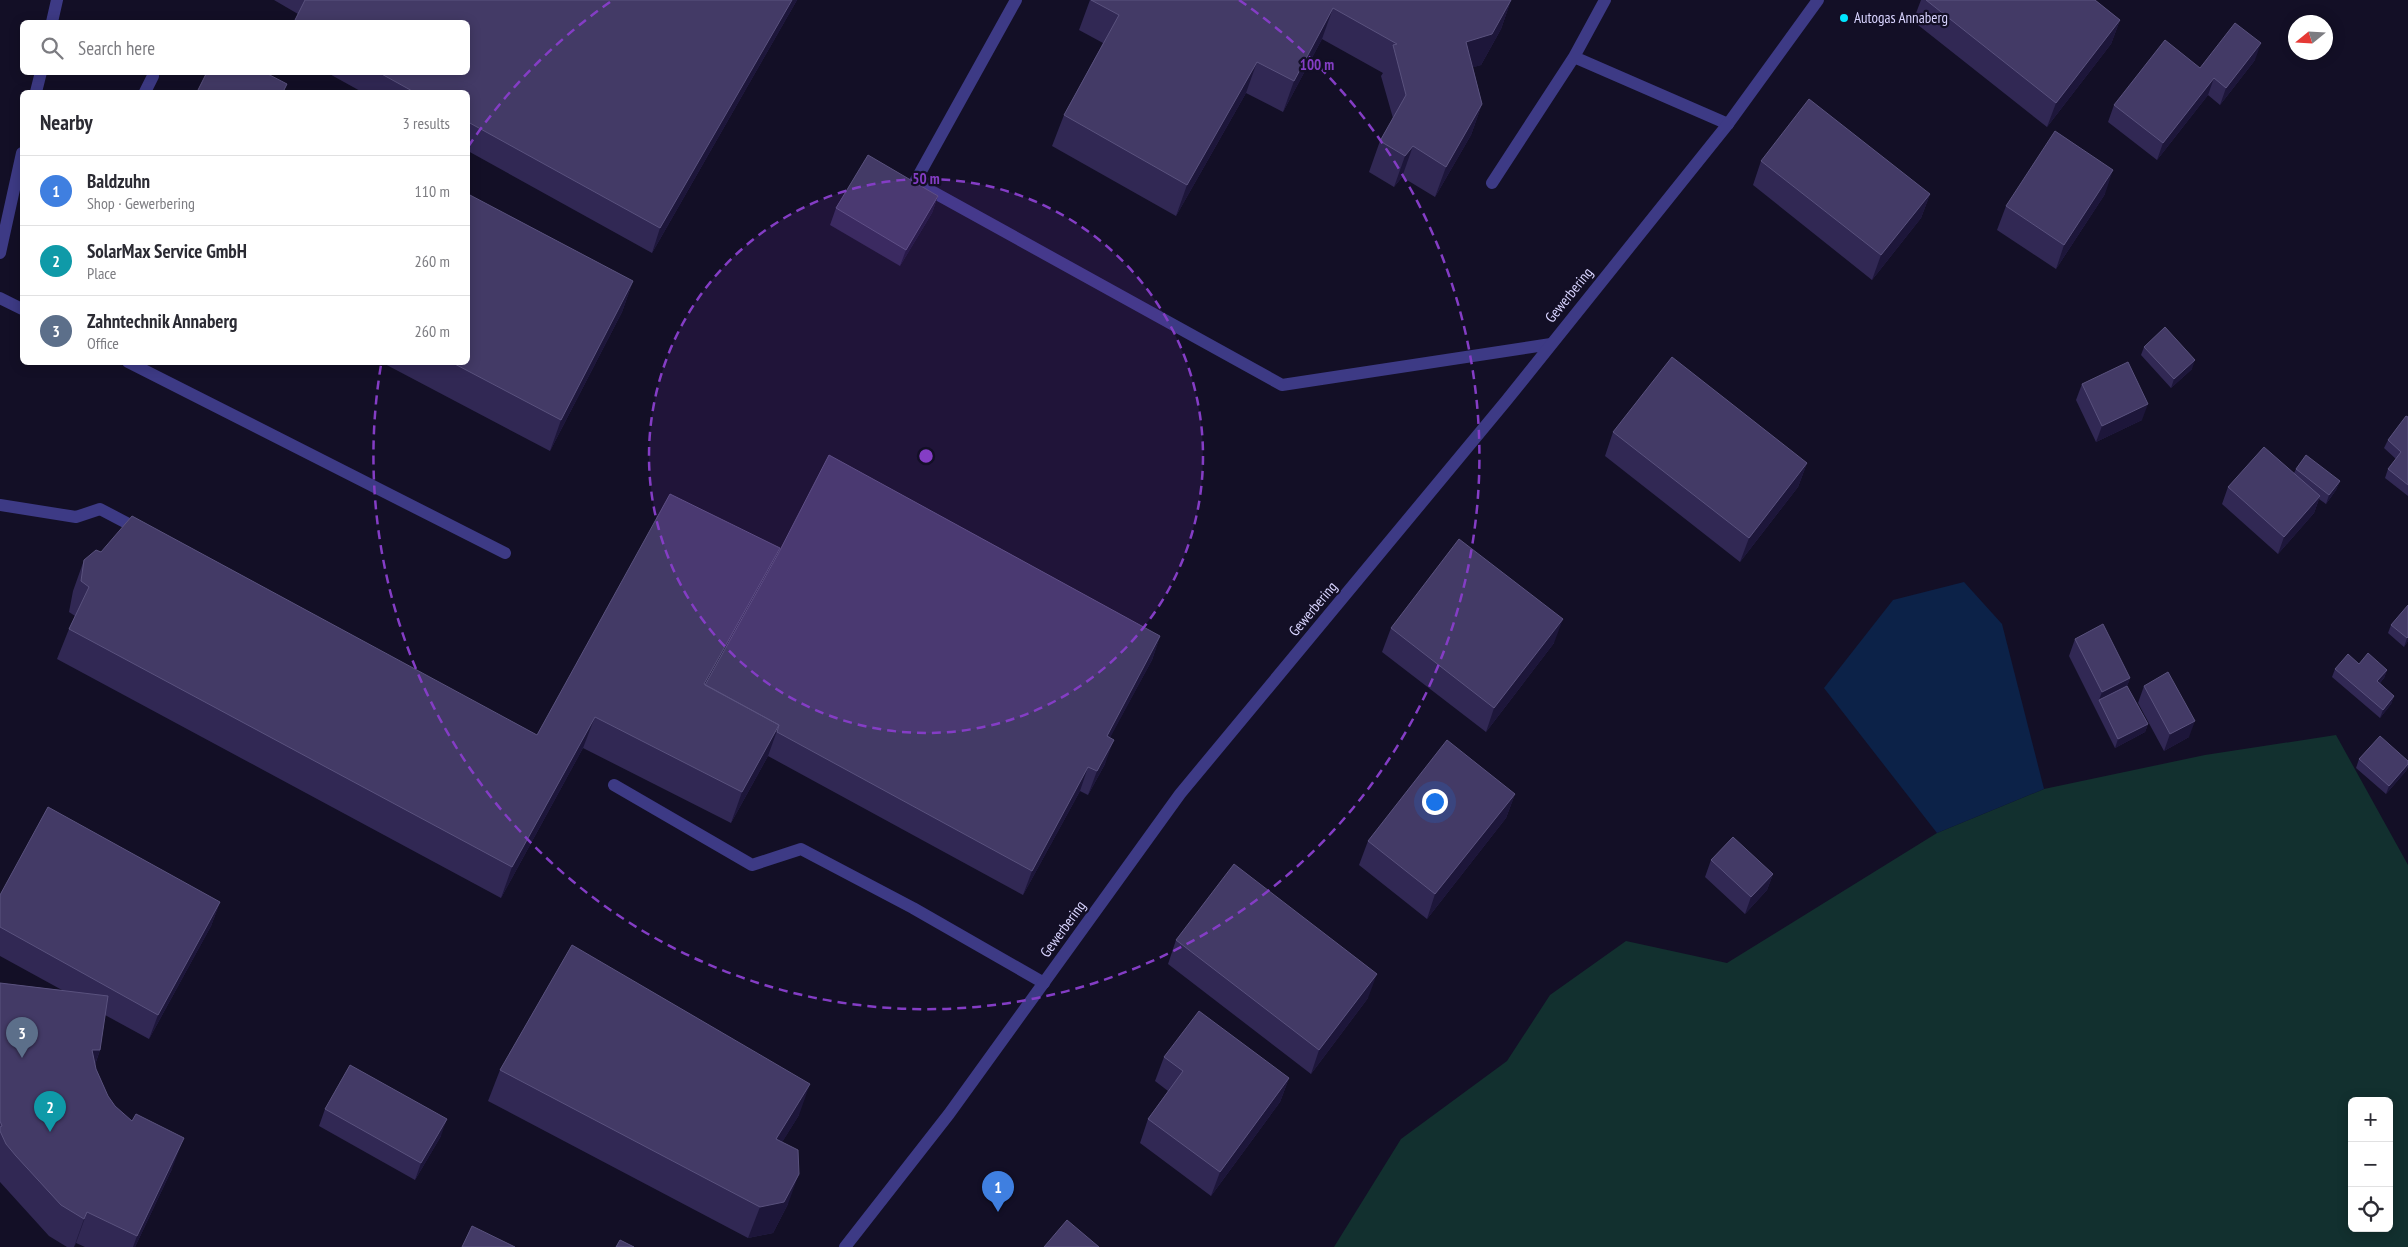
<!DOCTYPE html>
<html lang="en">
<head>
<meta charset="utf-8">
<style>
  :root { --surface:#fff; --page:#f7f7f7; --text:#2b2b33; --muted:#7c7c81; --line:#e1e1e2; --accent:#111827 }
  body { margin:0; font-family:"PT Sans Narrow",sans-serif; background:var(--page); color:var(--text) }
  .controls { position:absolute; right:15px; bottom:15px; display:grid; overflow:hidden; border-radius:8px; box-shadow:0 2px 12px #0003 }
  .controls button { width:45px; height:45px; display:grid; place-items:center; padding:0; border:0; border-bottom:1px solid var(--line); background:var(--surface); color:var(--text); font:25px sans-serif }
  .compass { position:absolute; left:2288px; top:15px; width:45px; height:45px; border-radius:50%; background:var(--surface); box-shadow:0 2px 12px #0003; rotate:252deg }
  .you { position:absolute; left:1434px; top:801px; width:18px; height:18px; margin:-12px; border:4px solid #fff; border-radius:50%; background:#1a73e8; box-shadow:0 0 0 8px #1a73e833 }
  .badge { display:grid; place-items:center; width:32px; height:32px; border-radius:50%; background:var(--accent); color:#fff; font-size:16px; font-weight:700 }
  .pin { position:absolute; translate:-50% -41px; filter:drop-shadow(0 1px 2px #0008) }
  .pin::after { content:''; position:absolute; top:26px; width:18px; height:15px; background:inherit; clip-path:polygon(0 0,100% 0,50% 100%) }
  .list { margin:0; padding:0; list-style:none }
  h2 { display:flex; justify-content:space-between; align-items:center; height:65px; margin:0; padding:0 20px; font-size:21px }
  h2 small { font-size:16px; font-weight:400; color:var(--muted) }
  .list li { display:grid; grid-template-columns:32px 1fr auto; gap:15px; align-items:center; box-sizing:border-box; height:70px; padding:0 20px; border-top:1px solid var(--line) }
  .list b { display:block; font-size:19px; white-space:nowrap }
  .list p { margin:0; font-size:16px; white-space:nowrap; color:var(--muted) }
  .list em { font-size:16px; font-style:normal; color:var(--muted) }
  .icon { flex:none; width:28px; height:28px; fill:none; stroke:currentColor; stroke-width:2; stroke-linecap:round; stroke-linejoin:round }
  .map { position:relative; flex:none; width:2408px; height:1247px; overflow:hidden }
  .search { position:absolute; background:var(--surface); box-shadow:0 2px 12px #0003; left:20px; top:20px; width:450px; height:55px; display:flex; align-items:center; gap:12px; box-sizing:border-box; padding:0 18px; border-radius:8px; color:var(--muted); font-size:19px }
  .panel { position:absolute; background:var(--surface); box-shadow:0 2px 12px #0003; left:20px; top:90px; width:450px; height:275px; border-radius:8px }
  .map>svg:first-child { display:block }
  .green { fill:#12302f; fill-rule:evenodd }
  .water { fill:#0c2248 }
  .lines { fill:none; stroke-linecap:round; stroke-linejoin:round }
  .service { stroke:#3d3a85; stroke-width:12 }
  .minor { stroke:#3d3a85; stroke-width:12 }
  .wall { fill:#312854 }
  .shaded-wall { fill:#1d163a }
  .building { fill:#433a66; stroke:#5a527e }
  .ring { fill:none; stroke:#843dc5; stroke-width:2.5; stroke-dasharray:9 6 }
  .poi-dot { fill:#00e5ff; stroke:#130f26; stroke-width:2 }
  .labels { text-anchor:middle; stroke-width:4.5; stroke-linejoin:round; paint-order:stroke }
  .poi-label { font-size:15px; fill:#d9d4ff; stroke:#130f26; text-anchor:start }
  .street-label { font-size:15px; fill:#d9d4ff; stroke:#130f26 }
  .centre { fill:#843dc5; stroke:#130f26; stroke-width:2.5 }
  .ring-label { font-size:15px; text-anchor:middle; font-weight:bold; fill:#843dc5; stroke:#130f26; stroke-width:4.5; stroke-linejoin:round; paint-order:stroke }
</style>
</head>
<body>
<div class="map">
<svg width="2408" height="1247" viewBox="0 0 2408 1247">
  <rect width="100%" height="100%" fill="#130f26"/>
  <!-- green -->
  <path class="green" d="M2336,735L2408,865V1247H1334L1401,1139L1507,1061L1550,995L1626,941L1727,963L1937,833L2044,789L2205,755ZM2352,1101H2389V1228H2352Z"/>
  <!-- water -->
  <path class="water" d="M1964,582L2002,624L2044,789L1937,833L1824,688L1893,600Z"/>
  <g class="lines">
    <!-- service -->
    <path class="service" d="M1016,0L915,182L1282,385L1551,344
      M1605,0L1574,57L1728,124
      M145,92L153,76
      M1492,183L1574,57
      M0,298L22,309
      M128,362L505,553
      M0,505L76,517L100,509L140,530
      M614,785L752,865L801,849L913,908L1044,983"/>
    <!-- minor -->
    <path class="minor" d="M52,22L57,0
      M36,92L41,72
      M0,253L22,153
      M845,1247L949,1114L1180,794L1506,401L1728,124L1818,0"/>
  </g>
  <!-- wall -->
  <path class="wall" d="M274,0H797L652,253L468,151V92H362L326,72H468L298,14Z
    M1090,0H1511L1501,29L1481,65L1473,67L1482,104L1471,135L1435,197L1402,177L1394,187L1369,172L1380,141L1393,118L1381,76L1383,73L1322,39L1283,112L1246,93L1176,216L1052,146L1064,115L1103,43L1079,30Z
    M1921,0H2095L2120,20L2111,44L2047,127L1913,21Z
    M2255,60L2220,105L2208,95L2157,160L2108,122L2114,105L2200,68Z
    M1761,161L1930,194L1921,218L1872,280L1753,185Z
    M2105,194L2056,269L1997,230L2006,206Z
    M938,196L932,213L900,266L830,225L836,208Z
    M633,281L622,312L550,451L381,362H468Z
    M2144,347L2192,369L2171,388L2141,355Z
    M2082,384L2142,420L2096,442L2076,400Z
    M2408,417V496L2385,478L2388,469L2396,459L2384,448L2388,440Z
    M1613,432L1807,463L1798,487L1740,562L1605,456Z
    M2296,469L2340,481L2336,490L2326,504L2319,499L2314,513L2278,554L2222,504L2228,487L2294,473Z
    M778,554L1160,636L1152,660L1110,737L1105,764L1088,795L1080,791L1023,895L768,756L731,823L583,748L501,898L57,659L69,629L75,616L69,612L73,591L84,560L537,735Z
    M2408,605V641L2404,647L2388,633L2391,625Z
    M1391,628L1554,643L1486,732L1382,652Z
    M2075,639L2130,678L2127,686L2148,724L2145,732L2115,748L2069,656Z
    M2359,664L2387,670L2384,678L2380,683L2394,696L2391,704L2380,718L2332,677L2335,669Z
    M2144,686L2189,737L2164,751L2138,703Z
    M2359,759L2408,761V767L2406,771L2386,794L2356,768Z
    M1515,794L1506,818L1427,919L1359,865L1368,841Z
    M1711,860L1773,874L1767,890L1745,914L1705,877Z
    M0,895L220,902L211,926L149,1039L105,1015L100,1050L95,1065L96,1069L108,1096L115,1106L172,1169L135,1247H85L76,1243L74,1247H67L49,1236L0,1182V983L62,990L0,956Z
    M1176,940L1368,998L1311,1074L1168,964Z
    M1164,1057L1289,1078L1280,1102L1211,1196L1140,1143L1148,1119L1168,1091L1155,1081Z
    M500,1070L799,1115L782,1142L788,1204L773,1233L748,1238L488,1101Z
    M325,1109L441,1136L415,1180L319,1126Z"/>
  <!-- shaded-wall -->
  <path class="shaded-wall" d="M792,0H797L652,253L660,228Z
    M1511,0L1501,29L1481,65L1455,73L1466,42Z
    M1333,8L1322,39L1283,112L1294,81Z
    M2120,20L2111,44L2047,127L2056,103Z
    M2261,43L2255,60L2220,105L2226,88Z
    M1257,62L1246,93L1176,216L1187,185Z
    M2214,78L2208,95L2157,160L2163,143Z
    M1482,104L1471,135L1435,197L1446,167Z
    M1413,146L1402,177L1394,187L1405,156Z
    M2113,170L2105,194L2056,269L2064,245Z
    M1930,194L1921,218L1872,280L1881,255Z
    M938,196L932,213L900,266L906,250Z
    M633,281L622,312L550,451L561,420Z
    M2195,360L2192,369L2171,388L2174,379Z
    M2148,404L2142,420L2096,442L2102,426Z
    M1807,463L1798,487L1740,562L1749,538Z
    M2340,481L2336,490L2326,504L2329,495Z
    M2320,496L2314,513L2278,554L2284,537Z
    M780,548L769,579L705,693L704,684Z
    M1563,619L1554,643L1486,732L1494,708Z
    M1160,636L1152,660L1098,760L1107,736Z
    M2408,637V641L2404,647L2407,638Z
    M2387,670L2384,678L2374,689L2377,681Z
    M2130,678L2124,695L2099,700L2102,692Z
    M2394,696L2391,704L2380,718L2383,710Z
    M595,717L583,748L501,898L512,867Z
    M2195,721L2189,737L2164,751L2170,734Z
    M2148,724L2145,732L2115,748L2118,739Z
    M779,725L768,756L731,823L742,792Z
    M1114,740L1105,764L1088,795L1097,771Z
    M2408,764L2406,771L2386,794L2389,786Z
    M1088,767L1080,791L1023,895L1032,871Z
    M1515,794L1506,818L1427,919L1435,894Z
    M1773,874L1767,890L1745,914L1751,897Z
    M220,902L211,926L149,1039L158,1015Z
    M1377,974L1368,998L1311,1074L1319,1050Z
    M92,1050H100L89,1081Z
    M1289,1078L1280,1102L1211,1196L1220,1172Z
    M810,1084L799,1115L765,1170L776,1139Z
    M447,1119L441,1136L415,1180L421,1163Z
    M184,1138L172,1169L135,1247H133L137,1236Z
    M799,1174L788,1204L773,1233L748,1238L760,1207Z
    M87,1212L76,1243L74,1247L84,1219Z"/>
  <!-- building -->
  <path class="building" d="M305,0H792L660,228L468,122V92H414L378,72H468V22H294Z
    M1091,0H1511L1492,34L1466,42L1482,104L1446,167L1413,146L1405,156L1380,141L1406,95L1393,45L1397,44L1333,8L1294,81L1257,62L1187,185L1064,115L1119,15Z
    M1926,0H2095L2120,20L2056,103Z
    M2235,23L2261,43L2226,88L2214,78L2163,143L2114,105L2165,40L2200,68Z
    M207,72H264L287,84L283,92H197Z
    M1809,99L1930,194L1881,255L1761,161Z
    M2055,131L2113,170L2064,245L2006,206Z
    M868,155L938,196L906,250L836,208Z
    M468,194L633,281L561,420L451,362H468Z
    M2165,327L2195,360L2174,379L2144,347Z
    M1672,357L1807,463L1749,538L1613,432Z
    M2128,362L2148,404L2102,426L2082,384Z
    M2406,416L2408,417V485L2388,469L2401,452L2388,440Z
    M2264,447L2320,496L2284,537L2228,487Z
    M829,455L1160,636L1107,736L1114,740L1097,771L1088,767L1032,871L777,732L779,725L705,685L778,554Z
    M2306,455L2340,481L2329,495L2296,469Z
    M670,494L780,548L704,684L779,725L742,792L595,717L512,867L69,629L89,587L81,581L84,560L96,550L101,552L132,516L537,735Z
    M1459,539L1563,619L1494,708L1391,628Z
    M2408,605V637L2407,638L2391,625Z
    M2103,624L2130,678L2102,692L2075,639Z
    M2368,653L2387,670L2377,681L2394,696L2383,710L2335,669L2348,654L2359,664Z
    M2168,672L2195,721L2170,734L2144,686Z
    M2127,686L2148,724L2118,739L2099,700Z
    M2380,736L2408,761V764L2389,786L2359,759Z
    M1447,740L1515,794L1435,894L1368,841Z
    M48,807L220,902L158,1015L0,927V895Z
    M1733,837L1773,874L1751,897L1711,860Z
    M1234,864L1377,974L1319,1050L1176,940Z
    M572,945L810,1084L776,1139L798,1150L799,1174L784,1202L760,1207L500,1070Z
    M0,983L108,996L100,1050H92L96,1069L108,1096L115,1106L132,1121L136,1114L184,1138L137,1236L87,1212L84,1219L61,1205L16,1156L6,1144L0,1131V1127L2,1126L0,1121Z
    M1199,1011L1289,1078L1220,1172L1148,1119L1183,1071L1164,1057Z
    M350,1065L447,1119L421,1163L325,1109Z
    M1067,1220L1099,1247H1044Z
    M472,1226L515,1247H462Z
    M620,1240L634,1247H616Z"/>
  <!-- distance rings -->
  <circle cx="926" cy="456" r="277" fill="#843dc5" fill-opacity=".12"/>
  <g class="ring">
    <circle cx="926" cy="456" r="277"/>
    <path d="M468 147A553 553 0 0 1 613 0M1239 0A553 553 0 1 1 381 365"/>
  </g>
  <!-- markers -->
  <circle class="poi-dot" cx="1844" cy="18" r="5"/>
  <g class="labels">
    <!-- poi labels -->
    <g class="poi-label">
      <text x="1854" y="23">Autogas Annaberg</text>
    </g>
    <!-- street labels -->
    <g class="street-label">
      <text transform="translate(1569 295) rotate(-51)" y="5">Gewerbering</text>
      <text transform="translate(1313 609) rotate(-50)" y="5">Gewerbering</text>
      <text transform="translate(1063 929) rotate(-54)" y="5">Gewerbering</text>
    </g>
  </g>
  <circle cx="926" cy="456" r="8" class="centre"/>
  <g class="ring-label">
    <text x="1317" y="70">100 m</text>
    <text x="926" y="184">50 m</text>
  </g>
</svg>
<div class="controls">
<button>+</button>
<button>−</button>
<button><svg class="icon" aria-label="locate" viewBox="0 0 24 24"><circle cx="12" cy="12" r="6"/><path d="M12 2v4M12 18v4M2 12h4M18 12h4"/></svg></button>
</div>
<svg class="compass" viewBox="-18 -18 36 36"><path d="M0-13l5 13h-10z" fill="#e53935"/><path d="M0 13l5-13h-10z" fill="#7c7c81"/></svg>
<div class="you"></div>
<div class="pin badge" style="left:998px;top:1212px;background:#3f7fe0">1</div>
<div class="pin badge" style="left:50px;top:1132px;background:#0f9aa8">2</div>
<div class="pin badge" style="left:22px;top:1058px;background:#5c6f8a">3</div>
<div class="search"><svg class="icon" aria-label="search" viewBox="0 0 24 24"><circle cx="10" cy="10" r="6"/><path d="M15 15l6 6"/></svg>Search here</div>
<section class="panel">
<h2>Nearby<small>3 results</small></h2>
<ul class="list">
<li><span class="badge" style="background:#3f7fe0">1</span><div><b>Baldzuhn</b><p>Shop · Gewerbering</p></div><em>110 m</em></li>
<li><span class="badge" style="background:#0f9aa8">2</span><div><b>SolarMax Service GmbH</b><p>Place</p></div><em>260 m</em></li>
<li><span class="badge" style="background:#5c6f8a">3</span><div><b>Zahntechnik Annaberg</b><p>Office</p></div><em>260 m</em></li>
</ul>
</section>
</div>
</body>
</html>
